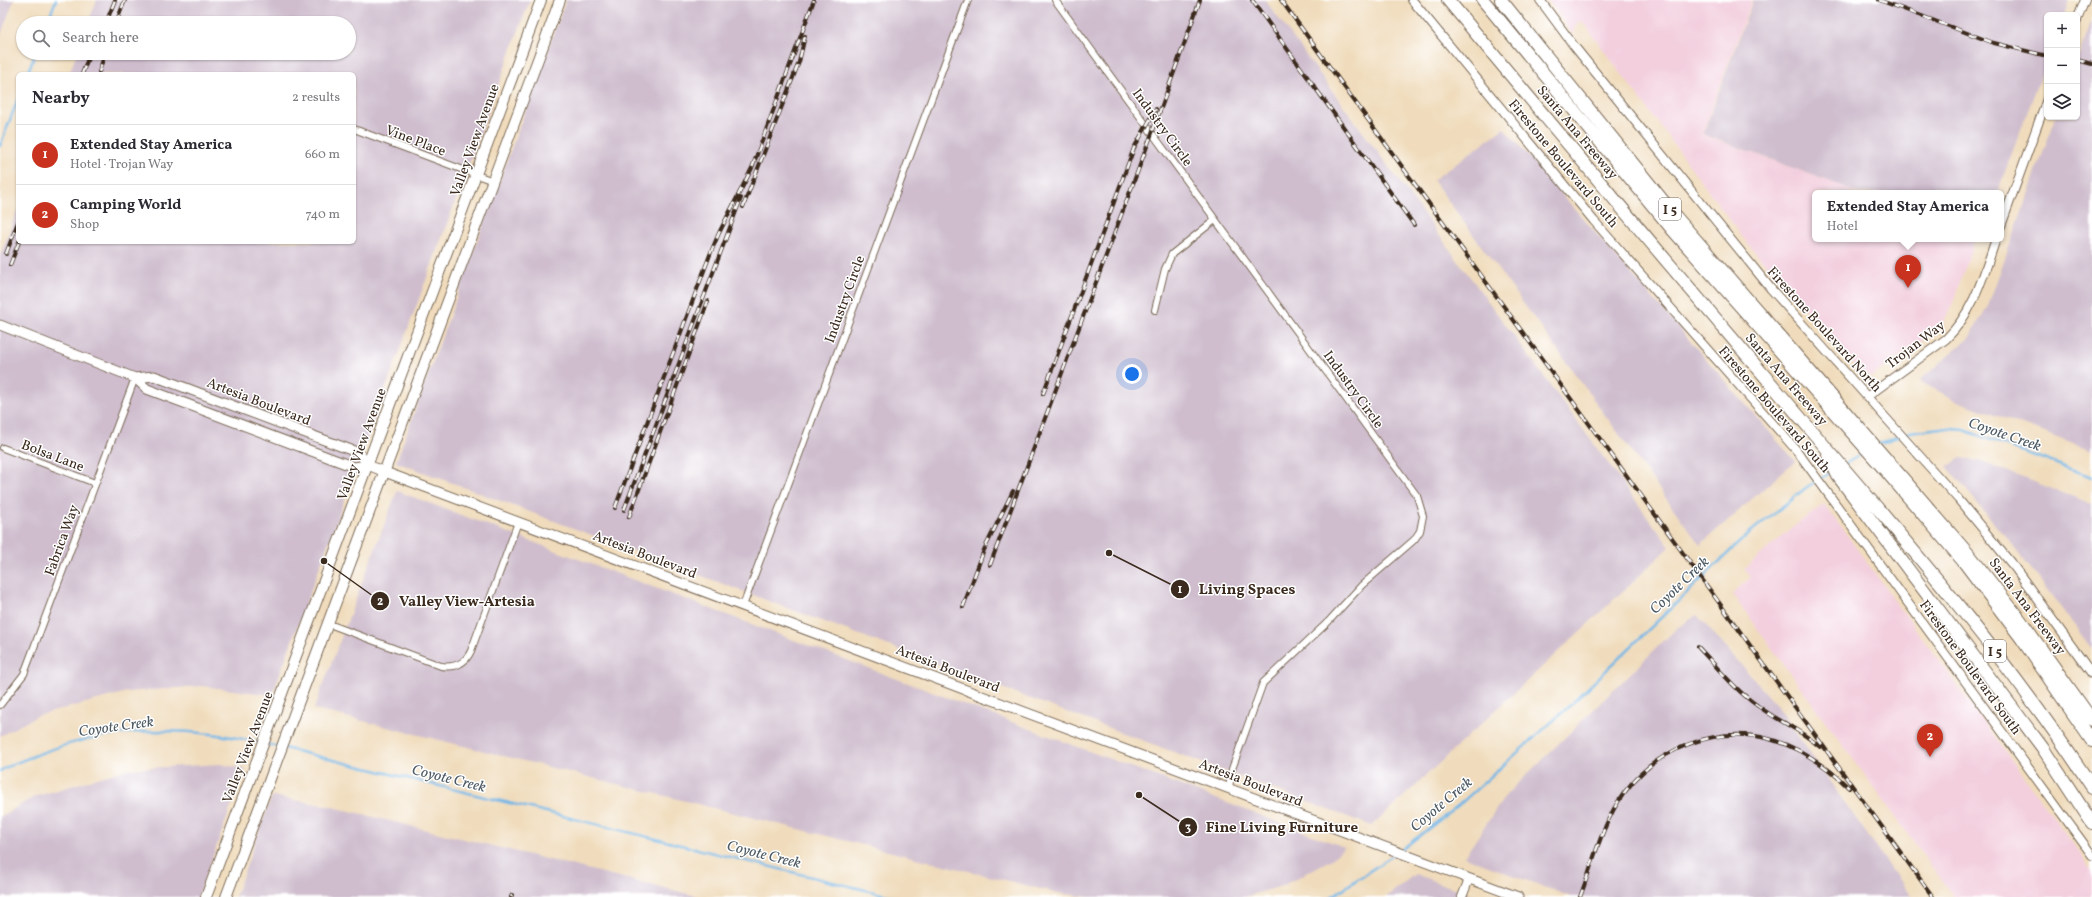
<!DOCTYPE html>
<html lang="en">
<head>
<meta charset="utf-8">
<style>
  :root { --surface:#fff; --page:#f7f7f7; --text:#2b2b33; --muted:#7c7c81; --line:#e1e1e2; --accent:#c8321e }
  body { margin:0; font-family:Vollkorn,serif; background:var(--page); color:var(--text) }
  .controls { position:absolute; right:12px; top:12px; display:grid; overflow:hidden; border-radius:6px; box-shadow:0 1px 3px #0004 }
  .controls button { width:36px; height:36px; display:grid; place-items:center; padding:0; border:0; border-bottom:1px solid var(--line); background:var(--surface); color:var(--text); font:20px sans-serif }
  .you { position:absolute; left:1132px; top:374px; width:14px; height:14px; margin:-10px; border:3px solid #fff; border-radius:50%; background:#1a73e8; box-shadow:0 0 0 6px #1a73e833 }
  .badge { display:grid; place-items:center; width:26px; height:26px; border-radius:50%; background:var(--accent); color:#fff; font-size:13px; font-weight:700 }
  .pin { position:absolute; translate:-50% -33px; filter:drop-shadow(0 1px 2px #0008) }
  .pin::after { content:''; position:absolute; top:21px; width:14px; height:12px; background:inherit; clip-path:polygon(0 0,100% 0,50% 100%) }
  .popup { position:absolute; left:1812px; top:190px; width:192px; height:52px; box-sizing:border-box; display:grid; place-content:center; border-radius:6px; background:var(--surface); filter:drop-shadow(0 1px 3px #0005); font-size:13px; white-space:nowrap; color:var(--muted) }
  .popup b { font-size:15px; color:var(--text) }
  .popup::after { content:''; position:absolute; left:50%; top:100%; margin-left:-8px; border:8px solid transparent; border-top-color:var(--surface) }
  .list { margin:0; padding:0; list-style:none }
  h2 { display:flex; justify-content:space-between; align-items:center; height:52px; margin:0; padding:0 16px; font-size:17px }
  h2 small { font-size:13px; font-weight:400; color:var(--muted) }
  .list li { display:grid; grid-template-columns:26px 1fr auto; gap:12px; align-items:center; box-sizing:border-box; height:60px; padding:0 16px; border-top:1px solid var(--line) }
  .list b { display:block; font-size:15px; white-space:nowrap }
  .list p { margin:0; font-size:13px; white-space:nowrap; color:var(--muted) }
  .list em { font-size:13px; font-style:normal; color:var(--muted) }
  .icon { flex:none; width:22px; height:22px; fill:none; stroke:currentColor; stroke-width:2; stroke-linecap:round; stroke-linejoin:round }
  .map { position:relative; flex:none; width:2092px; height:897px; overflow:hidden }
  .search { position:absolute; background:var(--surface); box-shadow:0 1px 3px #0004; left:16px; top:16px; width:340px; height:44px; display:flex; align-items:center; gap:10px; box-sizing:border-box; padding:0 14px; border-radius:22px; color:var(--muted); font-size:15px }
  .panel { position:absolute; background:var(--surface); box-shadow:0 1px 3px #0004; left:16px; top:72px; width:340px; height:172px; border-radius:6px }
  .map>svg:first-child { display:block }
  .built { fill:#f3cfde }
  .industrial { fill:#cfbdce }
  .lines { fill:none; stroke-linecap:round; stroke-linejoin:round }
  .stream { stroke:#71b6e7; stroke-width:2.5 }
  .minor-casing { stroke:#7a6855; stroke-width:8 }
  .tertiary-casing { stroke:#7a6855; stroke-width:10 }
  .secondary-casing { stroke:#7a6855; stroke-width:11 }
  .primary-casing { stroke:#7a6855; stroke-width:12 }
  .motorway-casing { stroke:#7a6855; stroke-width:14 }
  .minor { stroke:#fff; stroke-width:6 }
  .tertiary { stroke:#fff; stroke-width:8 }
  .secondary { stroke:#fff; stroke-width:9 }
  .primary { stroke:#fff; stroke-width:10 }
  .motorway { stroke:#fff; stroke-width:12 }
  .rail-casing { stroke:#3b2a1e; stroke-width:4 }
  .rail { stroke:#fff; stroke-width:2.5; stroke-dasharray:8; stroke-linecap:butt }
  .labels { text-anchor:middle; stroke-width:3; stroke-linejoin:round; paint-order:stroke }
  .shield { fill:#fff; stroke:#766a62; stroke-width:1 }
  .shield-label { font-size:13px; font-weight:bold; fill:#3b2a1e }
  .street-label { font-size:14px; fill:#3b2a1e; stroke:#fff }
  .water-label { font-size:15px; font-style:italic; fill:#4e5b64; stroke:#fff }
  .leader { fill:none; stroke:#3b2a1e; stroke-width:1.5 }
  .callout-dot { fill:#3b2a1e; stroke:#fff; stroke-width:1.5 }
  .mark-label { font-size:12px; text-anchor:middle; font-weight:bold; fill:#fff }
  .callout-label { font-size:15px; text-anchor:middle; font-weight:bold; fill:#3b2a1e; stroke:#fff; stroke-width:3; stroke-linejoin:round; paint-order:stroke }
</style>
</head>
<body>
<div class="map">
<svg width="2092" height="897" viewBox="0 0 2092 897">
  <rect width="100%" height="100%" fill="#fff"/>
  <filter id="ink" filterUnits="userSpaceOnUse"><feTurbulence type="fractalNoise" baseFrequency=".025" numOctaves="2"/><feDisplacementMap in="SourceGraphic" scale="8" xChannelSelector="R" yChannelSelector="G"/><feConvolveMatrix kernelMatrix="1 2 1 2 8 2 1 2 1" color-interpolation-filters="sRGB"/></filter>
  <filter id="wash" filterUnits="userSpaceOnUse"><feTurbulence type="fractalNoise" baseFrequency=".012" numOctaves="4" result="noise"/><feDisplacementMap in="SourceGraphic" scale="16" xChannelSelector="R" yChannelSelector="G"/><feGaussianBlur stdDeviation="0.9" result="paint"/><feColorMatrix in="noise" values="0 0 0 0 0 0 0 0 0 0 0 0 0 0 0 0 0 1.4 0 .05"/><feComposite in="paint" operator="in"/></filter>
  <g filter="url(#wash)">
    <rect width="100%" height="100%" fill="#f0dcbc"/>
    <!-- built -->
    <path class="built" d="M1548,0H1752L1702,134L1860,193H1815V239H1975L1951,308L1940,328L1871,377L1860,372L1747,243L1585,25L1578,22L1573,35Z
      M1824,504L2092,870V897H1954L1732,594L1751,577L1744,569L1793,527Z"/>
    <!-- industrial -->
    <path class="industrial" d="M0,0H14L0,37Z
      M97,0H530L272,695L202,686L127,692L37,716L0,736V256L18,208V242H354V74H69L77,53H349V23H88Z
      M566,0H1265L1670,547L1372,826L396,462Z
      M1753,0H2069L2064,15H2047V60L1997,193H1860L1703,134Z
      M2092,20V451L1955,400L1919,381L1970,337L1988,305L2056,117H2077V60Z
      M1504,128L1795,461L1700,545L1433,180Z
      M1961,458L1979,461L2092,504V649L2036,575L1947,466Z
      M397,491L1344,847L1332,859L1282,886L1244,897H1090L1057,893L314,709Z
      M1697,615L1774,702L1911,897H1571L1464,857L1506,795L1677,628Z
      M220,764L245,769L198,897H0V817L34,797L128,769Z
      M272,796L329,806L701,897H235Z
      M1415,874L1477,897H1386Z"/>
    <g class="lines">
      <!-- stream -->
      <path class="stream" d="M47,23L56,0
        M27,74L36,53
        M0,146L18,99
        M1878,444L1910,432L1940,428L1964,430L2092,477
        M1845,464L1865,452
        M266,744L279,747
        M284,748L894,897
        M0,771C11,764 24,760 36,755C111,726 184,725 262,743
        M1401,850L1460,804L1564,711L1748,534L1807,487L1833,471
        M1331,897L1395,854"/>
    </g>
  </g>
  <g filter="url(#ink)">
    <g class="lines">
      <defs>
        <path id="minor" d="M1055,0L1417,496L1423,516L1420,531L1414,540L1362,585L1328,622L1263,683L1232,769L1229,788
          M354,129L493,181
          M1155,310L1165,269L1172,254L1215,220
          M3,448L95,483
          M743,606L968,0
          M329,624L441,666C455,668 465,664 471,651L518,522
          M0,705L24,674L135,378"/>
        <path id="tertiary" d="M1412,0L1594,221L1797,451L2092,855
          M1540,0L1574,46L1771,289L1958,499L2015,568L2092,674
          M2077,20L2085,0
          M2001,226L2047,99
          M1868,396L1946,339C1975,310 1983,276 1996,239
          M1462,897L1469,879"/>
        <path id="secondary" d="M0,325L135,378L147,389L354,467L368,465
          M135,378L154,376L359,453L368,465L385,472L1518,897"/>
        <path id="primary" d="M206,897L541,0
          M226,897L560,0"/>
        <path id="motorway" d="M1448,0C1556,130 1664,259 1774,387C1885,517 1998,644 2092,787
          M1483,0L1672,229L1886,471L1964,562L2022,639L2092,741
          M1501,0L1676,217L1971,557L2021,621L2092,720
          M1828,455L1838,476L2042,747L2092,823"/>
      </defs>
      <!-- minor casing -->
      <use href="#minor" class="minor-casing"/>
      <!-- tertiary casing -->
      <use href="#tertiary" class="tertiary-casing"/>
      <!-- secondary casing -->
      <use href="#secondary" class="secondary-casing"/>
      <!-- primary casing -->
      <use href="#primary" class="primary-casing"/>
      <!-- motorway casing -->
      <use href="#motorway" class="motorway-casing"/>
      <!-- minor -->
      <use href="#minor" class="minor"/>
      <!-- tertiary -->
      <use href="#tertiary" class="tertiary"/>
      <!-- secondary -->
      <use href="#secondary" class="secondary"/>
      <!-- primary -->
      <use href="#primary" class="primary"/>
      <!-- motorway -->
      <use href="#motorway" class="motorway"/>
      <defs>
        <path id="rail" d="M1252,0L1414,225
          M1281,0L1933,897
          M1879,0L1994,43L2047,56
          M106,23L115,0
          M116,23L125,0
          M2077,60L2092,64
          M99,72L105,53
          M82,74L90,53
          M743,207L799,62L805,36
          M6,254L18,222
          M10,265L19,242
          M1043,394L1134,148L1156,109
          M615,508L711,252L719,233L752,168L814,0
          M624,510L741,198
          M629,517L708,301
          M990,565L1152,133L1200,0
          M963,607L984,550L1013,491
          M1698,647C1717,667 1735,690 1758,706C1778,721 1801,730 1820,747
          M511,897L512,895
          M1580,897C1593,863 1602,823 1624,793C1656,749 1716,725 1769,739C1799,747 1827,766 1849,788"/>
      </defs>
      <!-- rail casing -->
      <use href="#rail" class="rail-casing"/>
      <!-- rail -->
      <use href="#rail" class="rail"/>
    </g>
  </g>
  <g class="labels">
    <!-- shield labels -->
    <g class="shield">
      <rect x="1659" y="198" width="22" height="22" rx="3"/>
      <rect x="1984" y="640" width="22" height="22" rx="3"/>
    </g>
    <g class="shield-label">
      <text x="1670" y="214">I 5</text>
      <text x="1995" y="656">I 5</text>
    </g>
    <!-- street labels -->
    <g class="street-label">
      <text transform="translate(1163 127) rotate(54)" y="5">Industry Circle</text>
      <text transform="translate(1578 132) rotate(50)" y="5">Santa Ana Freeway</text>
      <text transform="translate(416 140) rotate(21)" y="5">Vine Place</text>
      <text transform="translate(474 140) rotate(-70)" y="5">Valley View Avenue</text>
      <text transform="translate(1564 163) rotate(50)" y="5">Firestone Boulevard South</text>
      <text transform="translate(844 299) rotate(-70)" y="5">Industry Circle</text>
      <text transform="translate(1825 329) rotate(48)" y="5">Firestone Boulevard North</text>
      <text transform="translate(1915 344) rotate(-37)" y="5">Trojan Way</text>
      <text transform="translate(1787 379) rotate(49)" y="5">Santa Ana Freeway</text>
      <text transform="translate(1354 389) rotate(54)" y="5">Industry Circle</text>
      <text transform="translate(259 401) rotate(21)" y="5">Artesia Boulevard</text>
      <text transform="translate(1775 409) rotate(49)" y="5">Firestone Boulevard South</text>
      <text transform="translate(361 444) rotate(-70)" y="5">Valley View Avenue</text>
      <text transform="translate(53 455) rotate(21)" y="5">Bolsa Lane</text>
      <text transform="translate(61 540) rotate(-70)" y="5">Fabrica Way</text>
      <text transform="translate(645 554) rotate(21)" y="5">Artesia Boulevard</text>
      <text transform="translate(2028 606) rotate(53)" y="5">Santa Ana Freeway</text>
      <text transform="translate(1971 667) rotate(54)" y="5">Firestone Boulevard South</text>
      <text transform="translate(948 668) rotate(21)" y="5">Artesia Boulevard</text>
      <text transform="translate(247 747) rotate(-69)" y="5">Valley View Avenue</text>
      <text transform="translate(1251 782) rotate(21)" y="5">Artesia Boulevard</text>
    </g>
    <!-- water labels -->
    <g class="water-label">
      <text transform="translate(2005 434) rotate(19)" y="5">Coyote Creek</text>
      <text transform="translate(1679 585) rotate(-44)" y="5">Coyote Creek</text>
      <text transform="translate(116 726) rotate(-8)" y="5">Coyote Creek</text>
      <text transform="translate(449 778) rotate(14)" y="5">Coyote Creek</text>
      <text transform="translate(1441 804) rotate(-40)" y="5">Coyote Creek</text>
      <text transform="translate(764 854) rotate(14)" y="5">Coyote Creek</text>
    </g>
  </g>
  <!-- callouts -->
  <path class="leader" d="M1109 553L1180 589M324 561L380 601M1139 795L1188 827"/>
  <g class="callout-dot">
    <circle cx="1109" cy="553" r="4"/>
    <circle cx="324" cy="561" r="4"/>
    <circle cx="1139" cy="795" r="4"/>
    <circle cx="1180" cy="589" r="10"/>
    <circle cx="380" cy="601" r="10"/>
    <circle cx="1188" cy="827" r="10"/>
  </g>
  <g class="mark-label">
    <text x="1180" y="593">1</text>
    <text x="380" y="605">2</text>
    <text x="1188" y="831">3</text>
  </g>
  <g class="callout-label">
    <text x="1247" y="594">Living Spaces</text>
    <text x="467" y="606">Valley View-Artesia</text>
    <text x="1282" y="832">Fine Living Furniture</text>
  </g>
</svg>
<div class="controls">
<button>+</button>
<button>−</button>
<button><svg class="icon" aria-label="layers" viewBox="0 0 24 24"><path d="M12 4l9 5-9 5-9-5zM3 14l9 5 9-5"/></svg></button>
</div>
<div class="you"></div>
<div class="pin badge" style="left:1908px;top:288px">1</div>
<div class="popup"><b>Extended Stay America</b>Hotel</div>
<div class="pin badge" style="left:1930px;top:757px">2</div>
<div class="search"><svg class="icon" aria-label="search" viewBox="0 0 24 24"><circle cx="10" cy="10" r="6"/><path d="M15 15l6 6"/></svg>Search here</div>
<section class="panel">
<h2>Nearby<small>2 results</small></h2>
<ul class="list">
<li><span class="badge">1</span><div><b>Extended Stay America</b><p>Hotel · Trojan Way</p></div><em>660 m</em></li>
<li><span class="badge">2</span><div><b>Camping World</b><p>Shop</p></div><em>740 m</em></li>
</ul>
</section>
</div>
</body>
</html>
